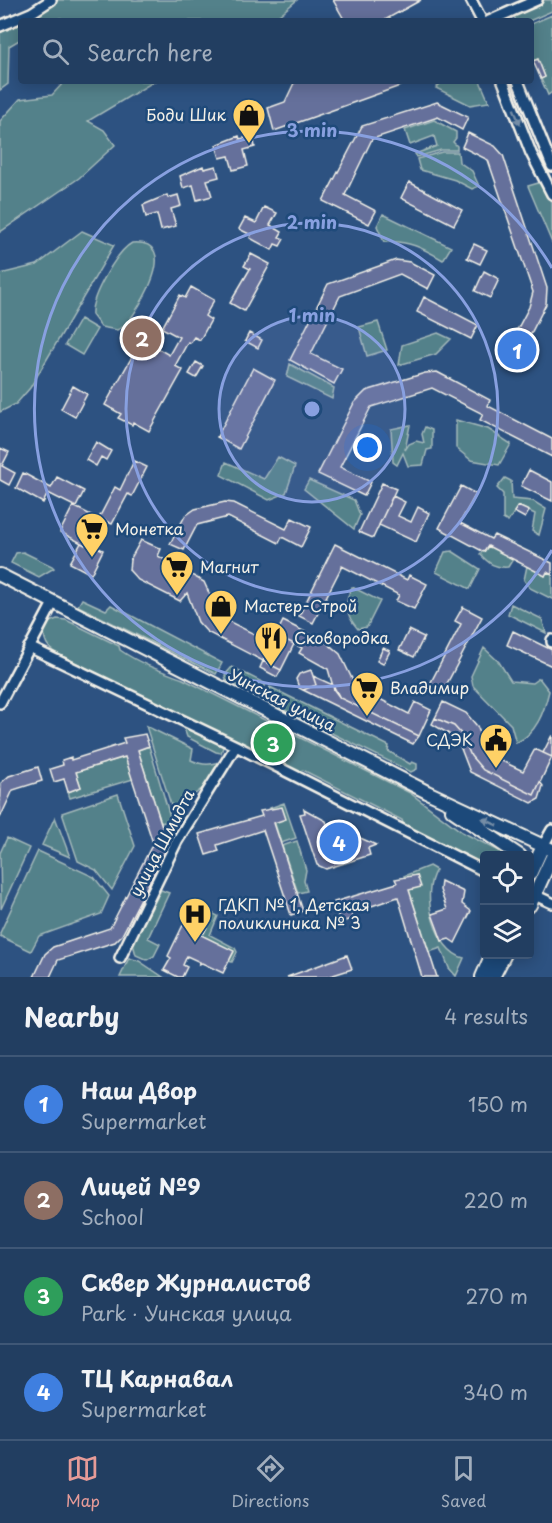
<!DOCTYPE html>
<html lang="en">
<head>
<meta charset="utf-8">
<style>
  :root { --surface:#223e61; --page:#2e496a; --text:#f1f3f6; --muted:#a2aebd; --line:#3f5776; --accent:#e69b98 }
  body { margin:0; font-family:"Playpen Sans",sans-serif; background:var(--page); color:var(--text) }
  .controls { position:absolute; right:18px; bottom:18px; display:grid; overflow:hidden; border-radius:6px; box-shadow:0 3px 15px #0003 }
  .controls button { width:54px; height:54px; display:grid; place-items:center; padding:0; border:0; border-bottom:2px solid var(--line); background:var(--surface); color:var(--text); font:30px sans-serif }
  .you { position:absolute; left:368px; top:448px; width:21px; height:21px; margin:-15px; border:4px solid #fff; border-radius:50%; background:#1a73e8; box-shadow:0 0 0 9px #1a73e833 }
  .badge { display:grid; place-items:center; width:39px; height:39px; border-radius:50%; background:var(--accent); color:#fff; font-size:20px; font-weight:700 }
  .pin { position:absolute; translate:-50% -50%; border:3px solid #fff; box-shadow:0 2px 6px #0006 }
  .list { margin:0; padding:0; list-style:none }
  h2 { display:flex; justify-content:space-between; align-items:center; height:78px; margin:0; padding:0 24px; font-size:26px }
  h2 small { font-size:20px; font-weight:400; color:var(--muted) }
  .list li { display:grid; grid-template-columns:39px 1fr auto; gap:18px; align-items:center; box-sizing:border-box; height:96px; padding:0 24px; border-top:2px solid var(--line) }
  .list b { display:block; font-size:22px; white-space:nowrap }
  .list p { margin:0; font-size:20px; white-space:nowrap; color:var(--muted) }
  .list em { font-size:20px; font-style:normal; color:var(--muted) }
  .icon { flex:none; width:33px; height:33px; fill:none; stroke:currentColor; stroke-width:2; stroke-linecap:round; stroke-linejoin:round }
  .map { position:relative; flex:none; width:552px; height:977px; overflow:hidden }
  .search { position:absolute; background:var(--surface); box-shadow:0 3px 15px #0003; left:18px; right:18px; top:18px; height:66px; display:flex; align-items:center; gap:15px; box-sizing:border-box; padding:0 21px; border-radius:6px; color:var(--muted); font-size:22px }
  .sheet { height:462px; background:var(--surface) }
  nav { display:flex; justify-content:space-around; align-items:center; box-sizing:border-box; height:84px; border-top:2px solid var(--line); background:var(--surface); font-size:16px; color:var(--muted) }
  nav a { display:grid; justify-items:center; gap:3px }
  nav .on { color:var(--accent) }
  .map>svg:first-child { display:block }
  .green { fill:#53818a; stroke:#a4b9b9; stroke-width:1.5 }
  .building { fill:#65709b; stroke:#f4f1e8; stroke-width:1.5 }
  .lines { fill:none; stroke-linecap:round; stroke-linejoin:round }
  .minor-casing { stroke:#f4f1e8; stroke-width:14 }
  .major-casing { stroke:#f4f1e8; stroke-width:16 }
  .minor { stroke:#1f4a7a; stroke-width:9 }
  .major { stroke:#1f4a7a; stroke-width:12 }
  .oneway { fill:#748da6 }
  .ring { fill:none; stroke:#88a0e0; stroke-width:3 }
  .labels { text-anchor:middle; stroke-width:5; stroke-linejoin:round; paint-order:stroke }
  .poi-label { font-size:16px; fill:#f4f1e8; stroke:#1f4a7a; text-anchor:start }
  .street-label { font-size:16px; fill:#f4f1e8; stroke:#1f4a7a }
  .centre { fill:#88a0e0; stroke:#1f4a7a; stroke-width:3 }
  .ring-label { font-size:18px; text-anchor:middle; font-weight:bold; fill:#88a0e0; stroke:#1f4a7a; stroke-width:5; stroke-linejoin:round; paint-order:stroke }
</style>
</head>
<body>
<div class="map">
<svg width="552" height="977" viewBox="0 0 552 977">
  <rect width="100%" height="100%" fill="#2d5281"/>
  <filter id="ink" filterUnits="userSpaceOnUse"><feTurbulence type="fractalNoise" baseFrequency=".0167" numOctaves="2"/><feDisplacementMap in="SourceGraphic" scale="12" xChannelSelector="R" yChannelSelector="G"/><feConvolveMatrix kernelMatrix="1 2 1 2 8 2 1 2 1" color-interpolation-filters="sRGB"/></filter>
  <g filter="url(#ink)">
    <!-- green -->
    <path class="green" d="M58,0H297L272,21H72L60,18L54,21H21V39L9,46L8,84L0,90V33Z
      M545,0H552V11L529,21H516L513,13Z
      M552,15V92L548,95L541,79L545,77L538,59L533,61L531,24Z
      M65,81H155L88,121L104,130L115,145L79,178L0,232V121L20,99L52,95Z
      M443,81H480L489,102L470,105L436,88Z
      M434,120L456,132V138L453,142L457,146V150H441L417,157L415,154L437,146L434,136L410,145L405,130Z
      M442,152H458L459,162L472,171L479,186L472,189L455,180L420,170L417,159Z
      M542,182L552,202V243L528,186Z
      M383,214L451,247L443,260C423,248 408,240 384,242L377,226Z
      M82,231L114,245L30,388L16,404L0,412V274L37,265Z
      M132,243C183,239 140,308 125,326L117,330L101,327L92,315C90,298 117,251 132,243Z
      M80,319L97,329L82,355L65,345Z
      M378,322L387,350L367,356L359,327Z
      M438,333L451,339L436,354L399,365L402,345Z
      M290,364L334,388L332,399L287,377Z
      M456,420L488,429L511,444L499,465L471,460L456,448Z
      M410,425L405,450L409,444L416,441L424,443L422,434L425,427L432,430V449L427,450L423,465L408,466L403,453L397,465L393,462L391,429Z
      M278,457L295,466L286,493L269,500L221,475L226,462L264,479Z
      M505,478L511,481L512,499L533,501L546,509L539,535L532,531L535,514L518,506L508,522L503,519V494L497,488Z
      M309,480L354,500L360,515L354,529L304,489Z
      M488,546L513,559L508,567C495,568 489,564 480,554Z
      M452,551L480,569L470,589L436,572L445,552Z
      M23,552L52,566L54,568L39,577L11,563L16,553Z
      M527,566L545,576L547,572L552,575V599L530,588L524,580Z
      M352,587L380,601L367,627L358,629C346,616 343,603 352,587Z
      M82,599L106,610L111,605L222,663L216,674L78,606Z
      M511,604L542,619L546,633L508,614Z
      M57,619L66,620L119,646L120,650C140,664 161,671 183,679L410,793L462,832L507,855L484,856V866L404,826L402,820L303,770L297,772L54,652C44,644 42,634 47,623Z
      M484,648L499,662L511,681L532,683L539,678L549,691C544,712 537,733 516,743L511,725L473,686L471,676Z
      M232,667L266,684L259,696L226,680L225,675Z
      M270,687L389,746L388,751L410,764L412,762L417,764V769L411,772L264,700Z
      M183,725L224,744L221,753L216,752L187,737Z
      M146,726L193,749L191,760C204,766 210,765 223,761L208,784L173,811Z
      M149,746L171,820L161,823L138,750Z
      M125,757L133,779L70,798L68,792L81,787L76,772Z
      M118,794L135,846L112,890L96,870L78,861L62,813Z
      M284,803L296,838L281,843L270,808Z
      M55,817L70,857L42,845Z
      M7,838L29,848L1,909L0,853Z
      M297,841L306,870L304,881L307,891L298,893L282,846Z
      M38,851L94,877L109,896L101,914L39,936L31,951L0,936V933Z
      M429,866L436,870C420,894 435,951 464,958L456,976L449,968L441,948L429,952L409,890L420,886L416,875L405,878L404,876Z
      M161,890L169,893L148,938L160,944L154,956L147,960L136,955L133,944Z
      M195,905L218,916L210,935L235,948L237,952L232,962L229,961L234,952L199,934L200,932L204,933L211,916L195,909L187,925L184,923Z
      M129,958L139,961L163,977H120Z"/>
    <!-- building -->
    <path class="building" d="M333,0H421L383,21H345Z
      M538,59L545,77L541,79L533,61Z
      M300,81H414L274,131L268,108L285,102L294,83Z
      M437,102L468,117L462,130L438,117L372,139L345,195L376,211L369,224L323,201L362,126Z
      M468,133L495,146L503,155L547,288L546,304L520,355L507,349L529,307L533,292L488,160L462,147Z
      M239,136L240,139L253,136L255,147L244,150L248,166L233,170L229,156L220,158L216,145Z
      M203,166L204,169L216,166L219,177L207,180L212,196L197,200L193,185L183,188L180,176Z
      M409,182L462,210L454,225L401,198Z
      M167,195L168,198L178,195L181,206L171,209L176,226L161,230L157,214L146,217L143,205Z
      M264,207L277,213L270,225L282,232L279,237L284,239L280,246L275,244L272,250L250,238L251,235L239,229L245,218L256,223Z
      M474,244L487,250L480,264L467,258Z
      M251,254L270,264L244,311L230,303L250,269L244,266Z
      M396,260L410,262L435,275L428,289L400,274L340,296L311,354L342,369L334,384L290,360L328,284Z
      M484,271L499,279L490,298L475,291Z
      M191,287L214,300L205,316L211,320L200,340L194,337L190,343L188,342L175,366L183,370L149,431L133,422L132,425L118,418L121,414L105,405L138,346L154,355L157,348L169,355L179,337L162,328L180,295L185,298Z
      M424,297L478,325L471,339L417,312Z
      M249,333L262,340L258,348L245,341Z
      M196,362L203,366L196,378L189,374Z
      M253,368L275,380L239,449L217,437Z
      M437,372L490,400L488,406L552,439V457L480,420L483,414L432,388L371,407L340,467L371,482L364,496L318,474L354,403L366,391L425,373Z
      M73,386L87,394L75,417L61,409Z
      M96,442L111,451L106,460L101,457L96,466L86,460Z
      M0,448L9,452L2,466L15,473L9,485L0,480Z
      M134,461L147,467L132,496L128,494L112,524L99,518L115,487L120,490Z
      M529,470L552,482V501L521,486Z
      M23,473L51,488L57,477L84,491L76,507L48,493L43,503L16,488Z
      M382,483L396,489L373,538L359,532Z
      M461,486L476,494L460,523L491,539L494,535L552,563V575L547,572L545,576L488,546L484,552L439,528Z
      M393,496L405,502L398,516L411,522L418,507L429,513L416,542L379,525Z
      M225,502L234,503L286,529L292,518L311,527L301,547L282,537L279,543L228,517L197,525L184,550L170,544L185,516L195,509Z
      M73,506L99,519L85,545L60,532Z
      M518,506L529,511L525,518L514,512Z
      M141,540L161,549L158,556L204,582L220,617L272,643L263,661L207,632L198,622L187,593L180,601L138,580L129,570L130,560Z
      M87,542L103,550L91,574L70,563L81,543L85,545Z
      M335,544L407,580L409,575L427,584L414,609L396,601L399,595L342,566L313,623L299,616Z
      M463,607L482,617L443,691L430,684L461,624L455,621Z
      M283,621L327,643L340,654L356,687L409,714L415,702L431,710L419,736L340,698L334,690L328,669L299,653L302,648L276,635Z
      M409,630L424,637L414,657L399,650Z
      M513,631L552,650V666L507,645Z
      M276,635L294,644L281,670L263,661Z
      M383,648L390,651L383,664L377,661Z
      M263,661L281,670L277,677L260,668Z
      M311,670L316,685L303,690L299,688L296,679L299,674Z
      M313,676L333,685L340,698L419,736L413,744L303,690L316,685Z
      M443,702L466,713L477,726L489,755L523,771L535,749L552,757L534,795L483,770L471,756L462,735L454,726L435,718Z
      M435,718L454,726L462,735L471,756L483,770L534,795L540,782L543,786L539,799L532,803L470,772L460,746L451,742L449,734L432,724Z
      M145,734L149,746L138,750L166,839V850L122,935L115,942L58,960L50,977H34L45,954L53,947L110,928L153,843L125,757L76,772L81,787L68,792L64,779L54,782L50,769L63,765L62,760L71,757V760L125,743L123,738Z
      M552,735V757L543,753Z
      M38,767L42,781L13,790L0,818L1,783L9,776Z
      M282,807L286,819L274,823L303,911L291,915L263,830L217,845L219,851L206,855L199,834L262,816L260,811Z
      M304,809L326,821L329,829L341,828L347,839L356,836L376,845L368,848L370,855L326,869L317,865L300,814L305,813Z
      M417,875L421,887L409,890L437,977H422L398,897L351,913L353,918L340,923L334,902L397,883L395,879Z
      M441,881L464,892L462,904L471,911L455,943L449,939L442,941L432,914L447,909L440,890Z
      M195,909L212,917L204,933L200,932L199,934L234,951L223,973L202,963L199,964L200,962L187,956L183,965L187,967L182,977H178L164,970L171,958L168,956L184,923L187,925Z
      M347,955L352,969L327,977H287Z"/>
    <g class="lines">
      <defs>
        <path id="minor" d="M471,0L482,21
          M489,21L537,0
          M0,26L31,13L51,0
          M503,81L531,153L552,194
          M518,81L552,166
          M552,640V642
          M29,647L236,746L484,871
          M0,703L53,603
          M543,846L552,830
          M530,893L552,903
          M120,958L177,841L236,746"/>
        <path id="major" d="M0,575L427,792L552,850
          M452,810L520,856
          M530,874L543,846
          M530,905L552,857
          M482,977L492,954
          M493,977L505,954"/>
      </defs>
      <!-- minor casing -->
      <use href="#minor" class="minor-casing"/>
      <!-- major casing -->
      <use href="#major" class="major-casing"/>
      <!-- minor -->
      <use href="#minor" class="minor"/>
      <!-- major -->
      <use href="#major" class="major"/>
    </g>
    <!-- one-way arrows -->
    <defs><path id="oneway-solid" d="M-6-.8H1V-3.2L6.5 0L1 3.2V.8H-6Z" transform="scale(1.5)"/></defs>
    <g class="oneway">
      <use href="#oneway-solid" transform="translate(517 117) rotate(69)"/>
      <use href="#oneway-solid" transform="translate(490 822) rotate(-155)"/>
    </g>
  </g>
  <!-- distance rings -->
  <circle cx="312" cy="409" r="93" fill="#88a0e0" fill-opacity=".12"/>
  <g class="ring">
    <circle cx="312" cy="409" r="93"/>
    <circle cx="312" cy="409" r="186"/>
    <path d="M552 550A278 278 0 1 1 552 268"/>
  </g>
  <!-- icons -->
  <defs>
    <symbol id="shop-pin" viewBox="-11 -11 22 30"><path d="M0 17L-7.5 6A9.5 9.5 0 1 1 7.5 6Z" fill="#ffd166" stroke="#1f4a7a"/><path d="M-5-2.5h2.3a2.7 3.5 0 0 1 5.4 0H5L5.5 6h-11ZM-1.5-2.5h3a1.5 2.3 0 0 0-3 0Z" fill="#111"/></symbol>
    <symbol id="supermarket-pin" viewBox="-11 -11 22 30"><path d="M0 17L-7.5 6A9.5 9.5 0 1 1 7.5 6Z" fill="#ffd166" stroke="#1f4a7a"/><path d="M-6-5.5h2.5l.6 2H6L4.5 2H-2.5L-4.4-4H-6ZM-1.5 3.2a1.3 1.3 0 1 0 .1 0ZM3 3.2a1.3 1.3 0 1 0 .1 0Z" fill="#111"/></symbol>
    <symbol id="restaurant-pin" viewBox="-11 -11 22 30"><path d="M0 17L-7.5 6A9.5 9.5 0 1 1 7.5 6Z" fill="#ffd166" stroke="#1f4a7a"/><path d="M-5-6h1v4h1v-4h1v4h1v-4h1v5L-1.5 .5V6h-2V.5L-5-1ZM5-6V6H3V1.5H1.5Q1.5-4 5-6Z" fill="#111"/></symbol>
    <symbol id="civic-pin" viewBox="-11 -11 22 30"><path d="M0 17L-7.5 6A9.5 9.5 0 1 1 7.5 6Z" fill="#ffd166" stroke="#1f4a7a"/><path d="M-.6-6.5H3V-4.5H.6V-3L4-1V1h2V6H-6V1h2V-1L-.6-3ZM-1.2 2.5V6h2.4V2.5Z" fill="#111"/></symbol>
    <symbol id="hospital-pin" viewBox="-11 -11 22 30"><path d="M0 17L-7.5 6A9.5 9.5 0 1 1 7.5 6Z" fill="#ffd166" stroke="#1f4a7a"/><path d="M-5-5h3v3.5h4V-5h3V5h-3V1.5h-4V5h-3Z" fill="#111"/></symbol>
  </defs>
  <g fill-rule="evenodd">
    <use href="#shop-pin" x="230" y="96" width="38" height="52"/>
    <use href="#supermarket-pin" x="73" y="510" width="38" height="52"/>
    <use href="#supermarket-pin" x="158" y="548" width="38" height="52"/>
    <use href="#shop-pin" x="202" y="587" width="38" height="52"/>
    <use href="#restaurant-pin" x="252" y="619" width="38" height="52"/>
    <use href="#supermarket-pin" x="348" y="669" width="38" height="52"/>
    <use href="#civic-pin" x="477" y="721" width="38" height="52"/>
    <use href="#hospital-pin" x="176" y="895" width="38" height="52"/>
  </g>
  <g class="labels">
    <!-- poi labels -->
    <g class="poi-label">
      <text x="226" y="121" text-anchor="end">Боди Шик</text>
      <text x="115" y="535">Монетка</text>
      <text x="200" y="573">Магнит</text>
      <text x="244" y="612">Мастер-Строй</text>
      <text x="294" y="644">Сковородка</text>
      <text x="390" y="694">Владимир</text>
      <text x="473" y="746" text-anchor="end">СДЭК</text>
      <text x="218" y="911">ГДКП № 1, Детская<tspan x="218" dy="18">поликлиника № 3</tspan></text>
    </g>
    <!-- street labels -->
    <g class="street-label">
      <text transform="translate(282 700) rotate(27)" y="6">Уинская улица</text>
      <text transform="translate(162 843) rotate(-62)" y="6">улица Шмидта</text>
    </g>
  </g>
  <circle cx="312" cy="409" r="9" class="centre"/>
  <g class="ring-label">
    <text x="312" y="137">3 min</text>
    <text x="312" y="229">2 min</text>
    <text x="312" y="322">1 min</text>
  </g>
</svg>
<div class="controls">
<button><svg class="icon" aria-label="locate" viewBox="0 0 24 24"><circle cx="12" cy="12" r="6"/><path d="M12 2v4M12 18v4M2 12h4M18 12h4"/></svg></button>
<button><svg class="icon" aria-label="layers" viewBox="0 0 24 24"><path d="M12 4l9 5-9 5-9-5zM3 14l9 5 9-5"/></svg></button>
</div>
<div class="you"></div>
<div class="pin badge" style="left:517px;top:350px;background:#3f7fe0">1</div>
<div class="pin badge" style="left:142px;top:338px;background:#8d6e63">2</div>
<div class="pin badge" style="left:273px;top:743px;background:#2e9e5b">3</div>
<div class="pin badge" style="left:339px;top:842px;background:#3f7fe0">4</div>
<div class="search"><svg class="icon" aria-label="search" viewBox="0 0 24 24"><circle cx="10" cy="10" r="6"/><path d="M15 15l6 6"/></svg>Search here</div>
</div>
<section class="sheet">
<h2>Nearby<small>4 results</small></h2>
<ul class="list">
<li><span class="badge" style="background:#3f7fe0">1</span><div><b>Наш Двор</b><p>Supermarket</p></div><em>150 m</em></li>
<li><span class="badge" style="background:#8d6e63">2</span><div><b>Лицей №9</b><p>School</p></div><em>220 m</em></li>
<li><span class="badge" style="background:#2e9e5b">3</span><div><b>Сквер Журналистов</b><p>Park · Уинская улица</p></div><em>270 m</em></li>
<li><span class="badge" style="background:#3f7fe0">4</span><div><b>ТЦ Карнавал</b><p>Supermarket</p></div><em>340 m</em></li>
</ul>
</section>
<nav>
<a class="on"><svg class="icon" aria-label="map" viewBox="0 0 24 24"><path d="M3 6l6-2 6 2 6-2v14l-6 2-6-2-6 2zM9 4v14M15 6v14"/></svg>Map</a>
<a><svg class="icon" aria-label="directions" viewBox="0 0 24 24"><path d="M12 3l9 9-9 9-9-9zM9 14v-3h6M13 9l2 2-2 2"/></svg>Directions</a>
<a><svg class="icon" aria-label="saved" viewBox="0 0 24 24"><path d="M7 4h10v16l-5-4-5 4z"/></svg>Saved</a>
</nav>
</body>
</html>
